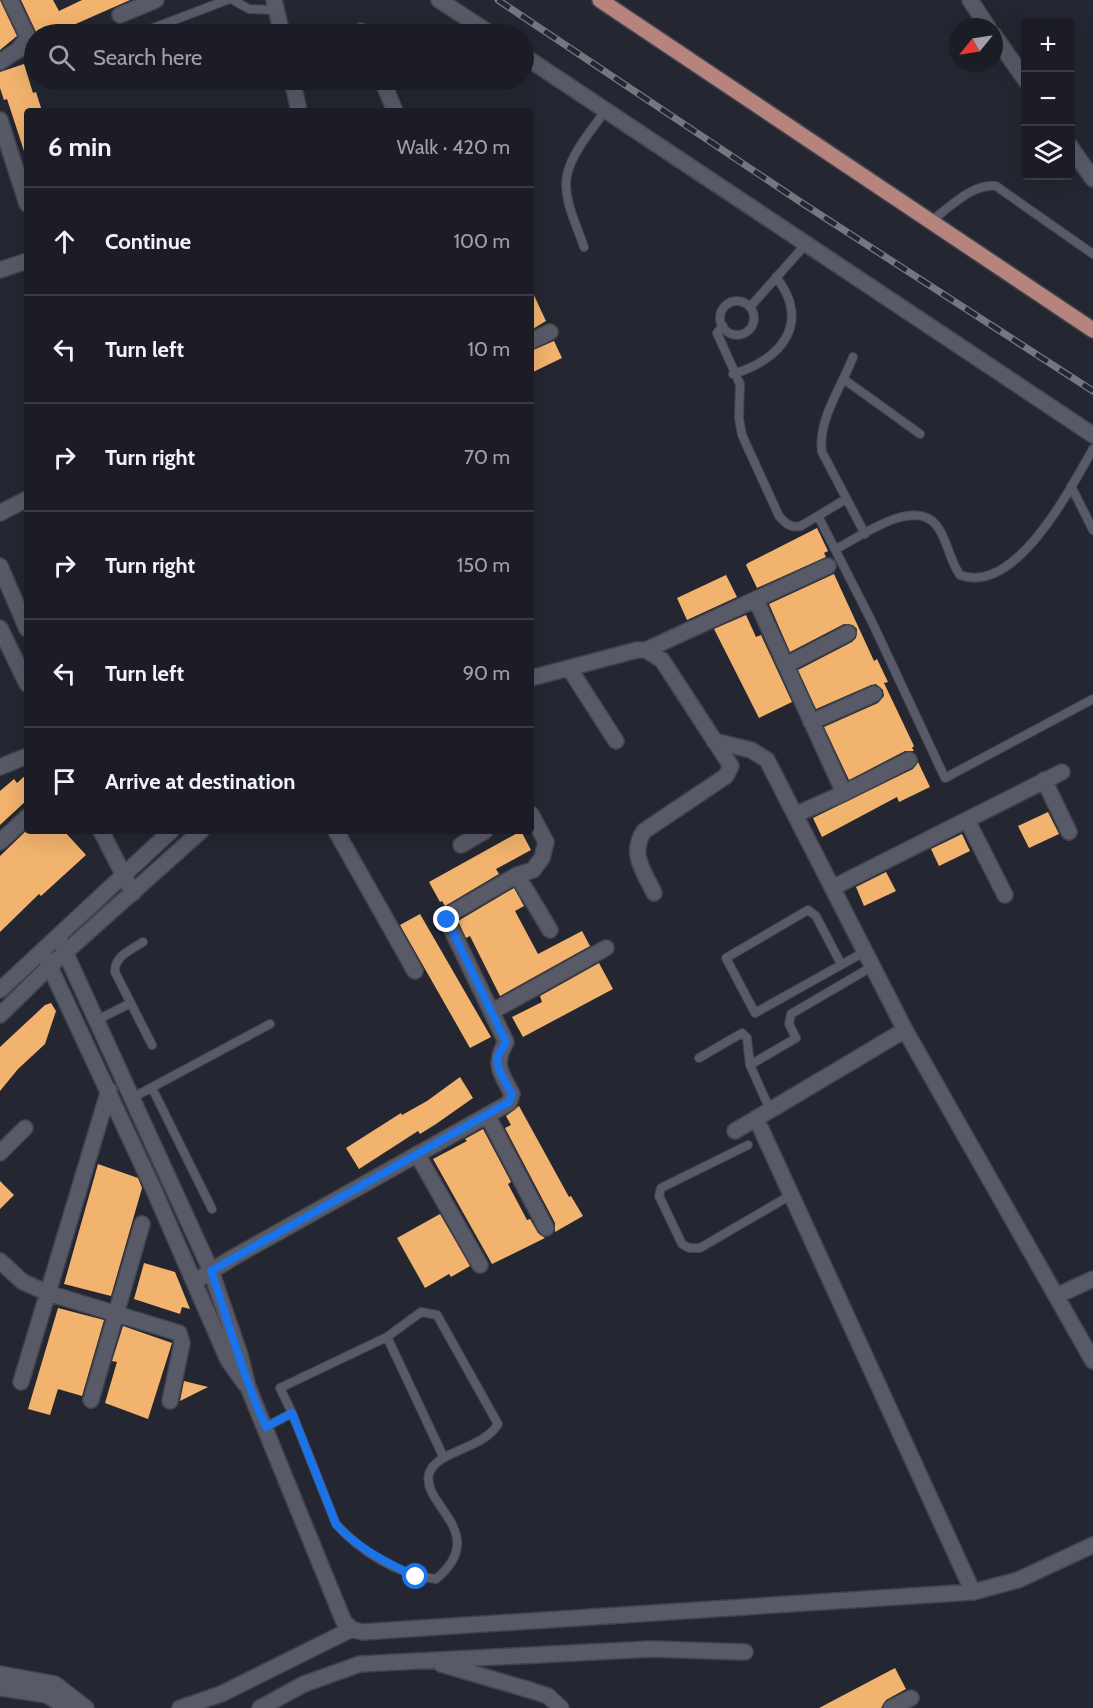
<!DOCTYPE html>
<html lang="en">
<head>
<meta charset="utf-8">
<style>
  :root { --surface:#1b1c25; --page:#24252d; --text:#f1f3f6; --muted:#a0a1a7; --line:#393a42 }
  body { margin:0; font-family:Cabin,sans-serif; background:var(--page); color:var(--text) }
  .controls { position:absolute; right:18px; top:18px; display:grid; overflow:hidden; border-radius:6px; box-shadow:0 6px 24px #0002 }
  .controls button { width:54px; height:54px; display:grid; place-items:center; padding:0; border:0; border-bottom:2px solid var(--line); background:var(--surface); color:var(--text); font:30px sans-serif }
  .compass { position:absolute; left:949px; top:18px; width:54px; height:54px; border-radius:50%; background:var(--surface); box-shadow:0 6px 24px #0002; rotate:240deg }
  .stop { position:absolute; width:18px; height:18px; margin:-14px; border:4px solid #1a73e8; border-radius:50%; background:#fff }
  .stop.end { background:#1a73e8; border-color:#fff; box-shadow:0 2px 6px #0008 }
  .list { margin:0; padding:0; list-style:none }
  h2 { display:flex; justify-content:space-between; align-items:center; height:78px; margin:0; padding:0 24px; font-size:26px }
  h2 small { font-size:20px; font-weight:400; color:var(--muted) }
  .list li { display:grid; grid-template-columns:39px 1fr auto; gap:18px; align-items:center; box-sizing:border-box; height:108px; padding:0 24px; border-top:2px solid var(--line) }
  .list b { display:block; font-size:22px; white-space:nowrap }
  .list em { font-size:20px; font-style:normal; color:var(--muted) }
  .icon { flex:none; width:33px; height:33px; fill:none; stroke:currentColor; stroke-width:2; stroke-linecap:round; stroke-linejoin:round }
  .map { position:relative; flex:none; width:1093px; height:1708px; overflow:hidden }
  .search { position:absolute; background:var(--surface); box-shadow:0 6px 24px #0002; left:24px; top:24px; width:510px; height:66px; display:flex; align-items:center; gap:15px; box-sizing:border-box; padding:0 21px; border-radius:33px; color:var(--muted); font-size:22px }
  .panel { position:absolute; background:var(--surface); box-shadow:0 6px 24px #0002; left:24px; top:108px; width:510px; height:726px; border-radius:6px }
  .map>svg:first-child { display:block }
  .building { fill:#f2b36e }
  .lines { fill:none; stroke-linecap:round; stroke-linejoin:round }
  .service-casing { stroke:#42444d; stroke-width:10 }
  .minor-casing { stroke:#42444d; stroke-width:18 }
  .tertiary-casing { stroke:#42444d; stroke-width:18 }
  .primary-casing { stroke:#42444d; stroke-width:18 }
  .service { stroke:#585a67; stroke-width:8 }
  .minor { stroke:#585a67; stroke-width:15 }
  .tertiary { stroke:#585a67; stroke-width:15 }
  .primary { stroke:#b6847d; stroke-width:15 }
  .rail-casing { stroke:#757780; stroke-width:7 }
  .rail { stroke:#242631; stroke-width:4.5; stroke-dasharray:14; stroke-linecap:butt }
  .route { stroke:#1a73e8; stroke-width:8 }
</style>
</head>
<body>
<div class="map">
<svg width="1093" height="1708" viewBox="0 0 1093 1708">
  <rect width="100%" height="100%" fill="#242631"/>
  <!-- building -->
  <path class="building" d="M0,0L17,36L0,50Z
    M21,0H53L59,11L82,0H130L53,34H37Z
    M24,64L33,93L36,92L42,111H27V150L24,151L7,99L4,100L0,88V72Z
    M531,289L546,321L531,330Z
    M554,341L562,358L531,373V351Z
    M817,528L828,551L824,553L826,557L757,588L746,565L748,563Z
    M834,574L874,661L877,659L888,682L884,683L914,746L912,748L914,751H905L849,780L824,727L878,703L884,696L883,690L876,684L871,685L816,709L798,670L852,642L856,638L857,629L853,625L844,624L790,652L769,604Z
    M726,575L737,597L687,620L677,598Z
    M746,615L756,637L761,635L792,702L759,718L714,629Z
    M918,762L930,787L899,802L897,797L822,837L813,818L913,769Z
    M27,774V800L0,825V791L14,779L17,783Z
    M1048,812L1059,834L1029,848L1018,826Z
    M26,831H64L86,855L41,896L39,894L0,932V856Z
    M521,831L531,850L496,869L499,874L445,906L442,901L440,902L429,882Z
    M962,834L970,851L939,866L931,849Z
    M886,872L896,891L864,906L856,887Z
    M514,888L524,906L515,911L538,954L582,931L590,946L500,996L470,936L466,938L458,921Z
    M420,914L491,1037L470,1048L400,925Z
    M599,963L613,989L523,1037L512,1017L542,1002L540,996Z
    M51,1003L56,1011L45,1044L18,1069L0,1091V1047L45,1005Z
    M460,1077L473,1098L436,1124L420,1134L418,1131L359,1169L346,1148L401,1113L402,1115L427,1101Z
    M519,1106L569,1197L571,1196L583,1216L555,1232V1223L505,1128L511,1125L506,1116Z
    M483,1129L511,1182L508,1184L527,1220L530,1219L538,1233L545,1238L492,1264L433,1159L467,1141L465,1139Z
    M98,1164L138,1178L142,1188L111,1296L64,1284Z
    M0,1181L14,1195L0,1209Z
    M440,1214L470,1266L451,1277L449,1274L425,1288L397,1238Z
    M144,1263L175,1272L190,1309L182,1307L180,1314L134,1299Z
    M58,1308L104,1320L82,1396L58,1389L50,1415L28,1409Z
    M123,1326L172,1343L148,1419L105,1403L117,1362L112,1361Z
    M184,1381L208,1387L180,1401Z
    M895,1668L906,1689L886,1700L881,1708H819Z"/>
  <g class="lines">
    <defs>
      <path id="service" d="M233,0L249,9L276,10
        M140,33L227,0
        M931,221C949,208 972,183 996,186L1093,254
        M584,247C577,226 562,197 567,175C572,152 592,130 605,111
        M720 318a17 17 0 1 1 34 0a17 17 0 1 1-34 0Z
        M750,307L806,244
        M723,326L717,333L740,384L739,418L742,435L779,516C786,524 790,528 801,526L846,499
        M853,357C842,386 817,421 822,452L865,534
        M733,374C781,360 812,323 776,277
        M845,380L920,434
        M1071,486L1093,530
        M818,516L872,622L945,778L1093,699
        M836,549C860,537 914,497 936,525C947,537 949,560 960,575C1016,596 1071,487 1093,449
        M143,942C131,950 114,956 115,972L152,1045
        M841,964L816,916L808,910L726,958L755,1013L866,951
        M97,1020L131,1003
        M699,1058L742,1033L747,1038L750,1065
        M152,1088L212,1209
        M132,1098L270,1024
        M770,1110L750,1065L796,1038L789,1024L791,1014L873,966
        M748,1145L661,1188L659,1196L682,1244L689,1248H700L791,1195
        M421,1312L437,1315L498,1424C484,1449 435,1451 429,1474C421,1505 491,1533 436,1579C399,1576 360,1551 336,1524L292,1413L280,1388L387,1337Z
        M387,1337L444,1458
        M266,1427L292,1413"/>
      <path id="minor" d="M439,0L491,34
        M970,0L988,27
        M120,15L156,0
        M361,31L362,34
        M994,35L1026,81
        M524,56L1093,435
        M0,62L18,50L28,37L10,0
        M382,80L395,111
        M0,120L27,204
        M1070,146L1093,179
        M0,270L27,261
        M531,341L550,332
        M0,513L27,499
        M0,566L27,629
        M756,600L844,793L797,814
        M0,628L27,684
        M646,650L662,660L731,766L726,776L644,831C629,854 644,871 654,893
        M786,665L848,633
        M569,668L616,741
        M531,678L637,650H646L828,566
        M811,722L874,694
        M714,741L751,750L767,760L905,1030L735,1131
        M0,767L27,756
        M1044,780L1069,832
        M844,793L909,760
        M967,820L1005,895
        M101,831L133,893
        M336,831L415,971
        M0,842L27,817
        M461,845L485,831
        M517,875L550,930
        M834,887L1062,772
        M61,943L211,1271L240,1355L248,1387L344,1622L352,1629L362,1632L973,1592L1018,1580L1093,1545
        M43,952L153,1188L228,1360L246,1385
        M493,1011L606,948
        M905,1030L1093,1361
        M487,1115L546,1228
        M756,1118L973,1592
        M0,1153L25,1128
        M417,1154L480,1265
        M0,1261L23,1282L48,1293L179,1333L182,1343L170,1401
        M195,1281L234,1257L509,1103L512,1094C500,1071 493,1065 506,1042L447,920L450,914L517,875L533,870L542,858L546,842L531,814
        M1056,1296L1093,1279
        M21,1382L109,1090
        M91,1400L142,1224
        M441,1664L533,1691L548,1696L561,1708
        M0,1674L55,1684L86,1708
        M0,1688L47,1695L67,1708
        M180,1708L221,1694L352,1629
        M260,1708L304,1684L360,1664L651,1649L745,1652
        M891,1708L911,1698"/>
      <path id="tertiary" d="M274,0L282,34
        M292,80L299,111
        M0,990L171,831
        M0,1015L49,967L201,831"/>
      <path id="primary" d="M600,0L1093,330"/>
    </defs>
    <!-- service casing -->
    <use href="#service" class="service-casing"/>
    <!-- minor casing -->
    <use href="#minor" class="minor-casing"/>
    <!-- tertiary casing -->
    <use href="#tertiary" class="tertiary-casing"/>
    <!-- primary casing -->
    <use href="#primary" class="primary-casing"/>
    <!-- service -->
    <use href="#service" class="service"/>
    <!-- minor -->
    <use href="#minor" class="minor"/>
    <!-- tertiary -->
    <use href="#tertiary" class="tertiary"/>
    <!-- primary -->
    <use href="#primary" class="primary"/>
    <defs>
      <path id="rail" d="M498,0L799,201L1093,391"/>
    </defs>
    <!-- rail casing -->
    <use href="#rail" class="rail-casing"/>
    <!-- rail -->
    <use href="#rail" class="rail"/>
  </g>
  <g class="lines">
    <!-- route -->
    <path class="route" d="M416,1577C387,1562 358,1549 336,1524L292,1413L266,1427C243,1377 229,1323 211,1271L509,1102L512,1094L499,1070L497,1058L506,1042L447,920"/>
  </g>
</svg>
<div class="controls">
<button>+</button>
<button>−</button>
<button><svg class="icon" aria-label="layers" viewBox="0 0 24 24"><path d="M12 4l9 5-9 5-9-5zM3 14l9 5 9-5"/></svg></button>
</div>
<svg class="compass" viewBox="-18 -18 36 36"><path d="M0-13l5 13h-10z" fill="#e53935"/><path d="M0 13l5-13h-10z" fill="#a0a1a7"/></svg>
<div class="stop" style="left:416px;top:1577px"></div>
<div class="stop end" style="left:447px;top:920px"></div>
<div class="search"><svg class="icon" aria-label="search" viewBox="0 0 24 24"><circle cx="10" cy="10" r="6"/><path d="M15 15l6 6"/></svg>Search here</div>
<section class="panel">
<h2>6 min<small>Walk · 420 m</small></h2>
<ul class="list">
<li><svg class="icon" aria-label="ahead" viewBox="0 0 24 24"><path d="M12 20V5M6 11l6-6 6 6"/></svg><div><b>Continue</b></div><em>100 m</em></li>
<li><svg class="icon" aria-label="left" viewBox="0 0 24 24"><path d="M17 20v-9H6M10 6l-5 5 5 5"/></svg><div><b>Turn left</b></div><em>10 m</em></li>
<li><svg class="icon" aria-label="right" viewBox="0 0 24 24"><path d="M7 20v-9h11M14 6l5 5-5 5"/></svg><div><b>Turn right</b></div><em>70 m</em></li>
<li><svg class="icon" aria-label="right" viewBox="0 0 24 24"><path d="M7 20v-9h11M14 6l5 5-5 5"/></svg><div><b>Turn right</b></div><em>150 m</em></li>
<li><svg class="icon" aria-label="left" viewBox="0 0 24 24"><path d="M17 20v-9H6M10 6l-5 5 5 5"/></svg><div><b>Turn left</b></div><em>90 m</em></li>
<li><svg class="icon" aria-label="arrive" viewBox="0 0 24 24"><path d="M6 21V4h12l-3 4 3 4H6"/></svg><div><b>Arrive at destination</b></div></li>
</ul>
</section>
</div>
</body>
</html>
